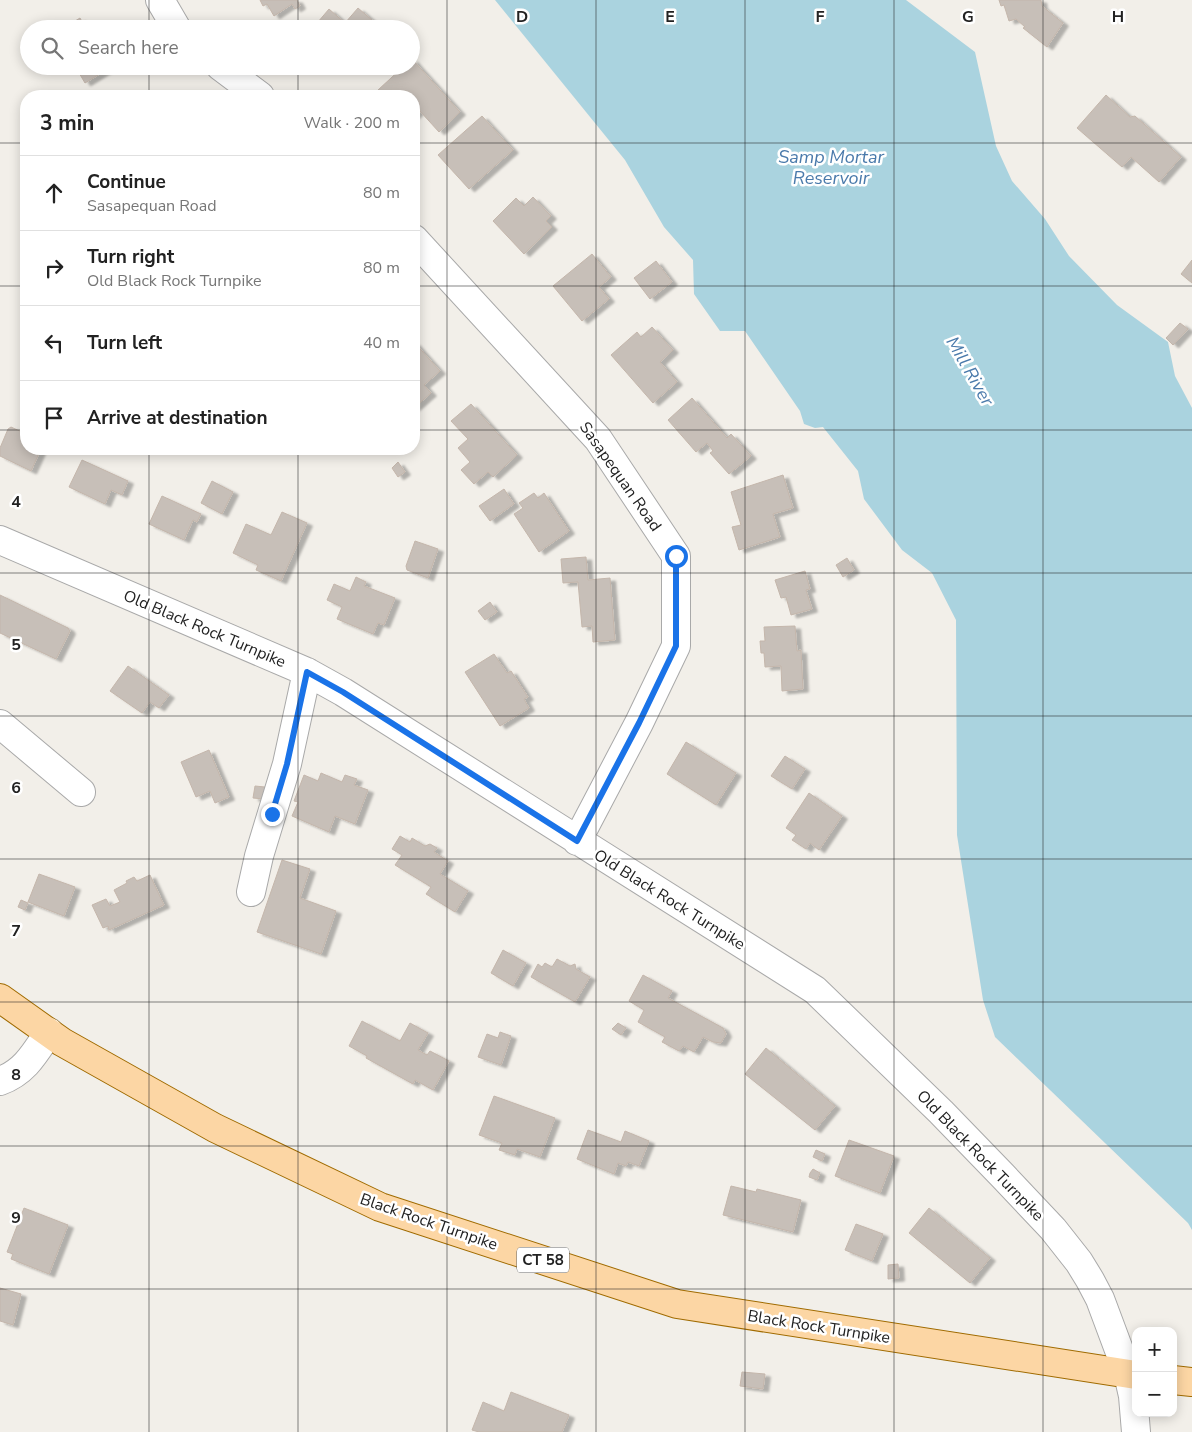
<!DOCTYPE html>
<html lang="en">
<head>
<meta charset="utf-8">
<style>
  :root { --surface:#fff; --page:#f2f2f2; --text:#222; --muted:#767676; --line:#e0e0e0 }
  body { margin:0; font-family:"Nunito Sans",sans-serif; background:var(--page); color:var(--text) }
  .controls { position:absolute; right:15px; bottom:15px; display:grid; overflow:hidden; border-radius:10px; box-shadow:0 2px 12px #0003 }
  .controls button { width:45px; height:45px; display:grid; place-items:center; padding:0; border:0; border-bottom:1px solid var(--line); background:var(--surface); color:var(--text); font:25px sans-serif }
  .stop { position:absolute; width:15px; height:15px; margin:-11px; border:4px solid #1a73e8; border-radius:50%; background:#fff }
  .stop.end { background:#1a73e8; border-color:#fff; box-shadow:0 1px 5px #0008 }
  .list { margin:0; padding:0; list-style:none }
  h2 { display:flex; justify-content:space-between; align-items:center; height:65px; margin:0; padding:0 20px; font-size:21px }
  h2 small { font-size:16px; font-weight:400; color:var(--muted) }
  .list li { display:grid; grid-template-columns:32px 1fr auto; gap:15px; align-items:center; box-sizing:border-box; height:75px; padding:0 20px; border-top:1px solid var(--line) }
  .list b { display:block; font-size:19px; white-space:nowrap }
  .list p { margin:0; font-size:16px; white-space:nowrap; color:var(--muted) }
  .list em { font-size:16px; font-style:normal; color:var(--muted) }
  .icon { flex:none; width:28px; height:28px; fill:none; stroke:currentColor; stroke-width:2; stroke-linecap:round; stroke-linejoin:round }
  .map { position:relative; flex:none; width:1192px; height:1432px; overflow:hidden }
  .search { position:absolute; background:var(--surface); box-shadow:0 2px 12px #0003; left:20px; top:20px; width:400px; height:55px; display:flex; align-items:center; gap:12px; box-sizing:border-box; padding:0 18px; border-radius:28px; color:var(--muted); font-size:19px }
  .panel { position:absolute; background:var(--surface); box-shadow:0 2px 12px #0003; left:20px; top:90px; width:400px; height:365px; border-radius:20px }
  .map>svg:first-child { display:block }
  .water { fill:#aad3df }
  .building { fill:#c7bfb8; stroke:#c4b6ab; filter:url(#shadow) }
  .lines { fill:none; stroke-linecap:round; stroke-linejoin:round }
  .minor-casing { stroke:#a9a9a9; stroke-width:30 }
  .major-casing { stroke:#a06b00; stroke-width:30 }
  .minor { stroke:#fff; stroke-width:28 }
  .major { stroke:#fcd6a4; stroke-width:28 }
  .route { stroke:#1a73e8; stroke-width:6 }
  .grid { fill:none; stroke:#222; stroke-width:1; stroke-opacity:0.55 }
  .labels { text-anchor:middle; stroke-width:5; stroke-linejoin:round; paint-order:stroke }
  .shield { fill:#fff; stroke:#646464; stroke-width:1 }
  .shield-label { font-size:15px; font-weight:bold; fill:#222 }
  .street-label { font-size:16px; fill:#222; stroke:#fff }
  .water-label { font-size:18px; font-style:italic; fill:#4a7aab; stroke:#fff }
  .grid-label { font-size:16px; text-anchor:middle; font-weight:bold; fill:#222; stroke:#fff; stroke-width:5; stroke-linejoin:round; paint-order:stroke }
</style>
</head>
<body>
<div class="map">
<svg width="1192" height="1432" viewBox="0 0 1192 1432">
  <defs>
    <filter id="shadow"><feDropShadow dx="5.5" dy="3" stdDeviation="1" flood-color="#0004"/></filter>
  </defs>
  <rect width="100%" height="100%" fill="#f2efe9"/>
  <!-- water -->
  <path class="water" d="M495,0H906L975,52L996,146L1012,181L1045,219L1069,256L1117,305L1168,342L1175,376L1192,408V1230L1188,1223L995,1037L983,1000L957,835L956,620L932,573L902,550L864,499L858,471L823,427L815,428L804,424L800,411L745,331H720L694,294L693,260L664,227L625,160Z"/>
  <!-- building -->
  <path class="building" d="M260,0H297L300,6L295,9L292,4L274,16L267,4L263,6Z
    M999,0H1041L1042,6L1063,23L1047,47L1023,28L1025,27L1016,19L1009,21L1004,5L1001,6Z
    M358,8L379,26L376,29H312L329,9L345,23Z
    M80,18L86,29H62Z
    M412,59L460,112L439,132L419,110L414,116V96H384L378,90L404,66H411Z
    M75,66H113L85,83Z
    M1106,95L1130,117L1135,116L1181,157L1159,182L1131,157L1122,167L1077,128Z
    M482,116L513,150L469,189L438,155Z
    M533,197L551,216L546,221L552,227L524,254L493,221L516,198L524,206Z
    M592,254L611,277L599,287L609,299L582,321L553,286Z
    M1192,260V283L1181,274Z
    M656,261L672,282L650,299L634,278Z
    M1180,323L1188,329L1173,345L1166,338Z
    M652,327L673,350L660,362L677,382L653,403L611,355L637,332L641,337Z
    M414,342L440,371L424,385L431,393L414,408Z
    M692,398L727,438L731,434L751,456L729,474L710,453L713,451L707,443L696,452L668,420Z
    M471,404L517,455L493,477L488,472L474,484L461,470L470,462L458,448L468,439L451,421Z
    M11,427L26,434V449H41L31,471L0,456V448L8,429Z
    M82,460L128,481L122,495L111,490L105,504L69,487Z
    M398,462L405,472L398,477L392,468Z
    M783,475L793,508L773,514L780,537L739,550L732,527L741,525L731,492Z
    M212,481L233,492L222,514L201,503Z
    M504,489L514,504L490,521L479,506Z
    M534,493L538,498L544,493L569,531L539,552L514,514L523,508L519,503Z
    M162,496L201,514L197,522L193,520L184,540L149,524Z
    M282,512L307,523L281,581L256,570L258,565L233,553L246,524L271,535Z
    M415,541L438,549L428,578L407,570L406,566Z
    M586,557L588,580L610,578L615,640L593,642L592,626L582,627L578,582L563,583L561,559Z
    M847,558L854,570L843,577L836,565Z
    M805,571L810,589L806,590L812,609L791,615L786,597L781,598L775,580Z
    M356,577L366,582L364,586L395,598L384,625L378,623L373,634L337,619L342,607L327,600L334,584L350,591Z
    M0,595L68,628L70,631L56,659L0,633Z
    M490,602L497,612L485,620L478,611Z
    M795,626L797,651L801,650L803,689L782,691L781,666L765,667L764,653H761L760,641H765L764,627Z
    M494,654L507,673L511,671L528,697L524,699L529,708L500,726L465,672Z
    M128,666L169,695L159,708L150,702L142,713L110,691Z
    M686,742L736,773L716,805L667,774Z
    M209,750L229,797L215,803L210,791L196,797L181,762Z
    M785,756L805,769L792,789L771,776Z
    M321,773L342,782L345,775L357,779L354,785L368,790L355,824L335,816L329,832L292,816L298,802L294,801L304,775L318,781Z
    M255,786L265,787L264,799L253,798Z
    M809,793L842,816L819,850L810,843L806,849L792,840L796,835L786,828Z
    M400,836L410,842L412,838L425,846L430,844L437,848L434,852L448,861L440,874L468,891L455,912L426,894L431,887L395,865L402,855L392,849Z
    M282,860L310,869L300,898L336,911L321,954L257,932Z
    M39,874L75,887L64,916L28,902Z
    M150,875L164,905L109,930L108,926L103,928L92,905L106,899L110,906L120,902L114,890L127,883L126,881L134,877L137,881Z
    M21,900L28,903L25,910L18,907Z
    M503,950L526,963L513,986L491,973Z
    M557,959L570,966L575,964L576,969L590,977L575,1002L531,977L538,964L542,967L545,963L552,967Z
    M643,975L672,991L668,998L723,1028L726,1034L721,1043L713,1042L703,1037L694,1052L683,1046L679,1051L662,1042L665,1037L638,1022L644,1010L629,1001Z
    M362,1021L400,1041L410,1023L428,1033L418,1050L427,1055L430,1051L449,1061L433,1090L415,1080L413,1084L366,1058L367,1056L349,1046Z
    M618,1023L626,1028L621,1035L612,1029Z
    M500,1032L511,1036L501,1065L478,1057L487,1034L498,1038Z
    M766,1048L835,1106L815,1130L745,1074Z
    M494,1096L555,1118L540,1157L517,1149L515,1155L499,1150L502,1143L479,1135Z
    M588,1130L621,1142L625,1131L649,1141L639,1166L628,1162L626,1166L618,1163L614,1174L577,1159Z
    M849,1140L894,1156L880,1193L835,1176Z
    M816,1150L825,1154L822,1161L813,1157Z
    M813,1169L820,1173L817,1180L809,1177L810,1173Z
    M731,1186L756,1192L757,1189L801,1200L793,1232L723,1215Z
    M24,1208L68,1225L49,1274L11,1259L13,1254L7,1252Z
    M929,1208L990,1258L970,1283L909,1233Z
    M856,1224L883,1234L872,1261L845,1250Z
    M898,1264L899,1278L888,1279V1265Z
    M0,1288L21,1294L13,1325L0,1321Z
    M742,1372L765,1374L763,1389L740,1386Z
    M511,1392L569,1415L562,1432H479L472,1430L483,1402L504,1411Z"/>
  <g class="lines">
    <defs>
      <path id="minor" d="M160,0L177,29
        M220,66L260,96
        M414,239L598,439L676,556V646L639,723L577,841
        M0,540L307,672L343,692L815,990L941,1112L1003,1176L1053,1229L1079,1262L1090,1280L1100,1299L1128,1374L1133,1396L1136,1432
        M0,724L81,792
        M251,892L259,856L287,764L307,672
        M0,1081C25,1072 35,1053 49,1032"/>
      <path id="major" d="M0,998L62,1042L215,1128L380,1207L677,1304L1136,1375
        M1173,1380L1192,1382"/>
    </defs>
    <!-- minor casing -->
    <use href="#minor" class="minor-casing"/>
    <!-- major casing -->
    <use href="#major" class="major-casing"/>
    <!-- minor -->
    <use href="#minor" class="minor"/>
    <!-- major -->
    <use href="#major" class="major"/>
  </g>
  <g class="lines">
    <!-- route -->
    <path class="route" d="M272,814L287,764L307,672L343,692L577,841L639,723L676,646V556"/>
  </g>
  <!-- grid -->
  <path class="grid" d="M149,0V29M298,0V29M447,0V1432M596,0V1432M745,0V1432M894,0V1432M1043,0V1432M149,66V96M298,66V96M0,143H26M414,143H1192M0,286H26M414,286H1192M0,430H26M414,430H1192M149,449V1432M298,449V1432M0,573H1192M0,716H1192M0,859H1192M0,1002H1192M0,1146H1192M0,1289H1192"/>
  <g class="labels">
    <!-- shield labels -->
    <rect class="shield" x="517" y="1247.5" width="52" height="25" rx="4"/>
    <g class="shield-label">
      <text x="543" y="1265">CT 58</text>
    </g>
    <!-- street labels -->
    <g class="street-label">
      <text transform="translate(621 476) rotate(55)" y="6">Sasapequan Road</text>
      <text transform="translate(205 628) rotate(23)" y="6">Old Black Rock Turnpike</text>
      <text transform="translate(670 899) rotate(32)" y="6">Old Black Rock Turnpike</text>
      <text transform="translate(981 1155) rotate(46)" y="6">Old Black Rock Turnpike</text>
      <text transform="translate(429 1221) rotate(19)" y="6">Black Rock Turnpike</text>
      <text transform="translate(819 1326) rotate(9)" y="6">Black Rock Turnpike</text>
    </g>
    <!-- water labels -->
    <g class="water-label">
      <text x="831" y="163">Samp Mortar<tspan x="831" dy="21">Reservoir</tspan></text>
      <text transform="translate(970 371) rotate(60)" y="6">Mill River</text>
    </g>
  </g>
  <g class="grid-label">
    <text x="522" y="22">D</text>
    <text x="670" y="22">E</text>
    <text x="820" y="22">F</text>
    <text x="968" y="22">G</text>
    <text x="1118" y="22">H</text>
    <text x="16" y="507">4</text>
    <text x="16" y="650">5</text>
    <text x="16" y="793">6</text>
    <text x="16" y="936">7</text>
    <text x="16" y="1080">8</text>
    <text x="16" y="1223">9</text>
  </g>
</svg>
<div class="controls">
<button>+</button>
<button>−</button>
</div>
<div class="stop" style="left:676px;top:556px"></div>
<div class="stop end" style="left:272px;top:814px"></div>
<div class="search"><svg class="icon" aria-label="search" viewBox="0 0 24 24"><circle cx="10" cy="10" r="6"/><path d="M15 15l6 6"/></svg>Search here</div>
<section class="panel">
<h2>3 min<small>Walk · 200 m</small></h2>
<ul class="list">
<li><svg class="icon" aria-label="ahead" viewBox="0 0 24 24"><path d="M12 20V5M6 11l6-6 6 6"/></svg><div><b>Continue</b><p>Sasapequan Road</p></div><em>80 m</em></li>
<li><svg class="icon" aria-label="right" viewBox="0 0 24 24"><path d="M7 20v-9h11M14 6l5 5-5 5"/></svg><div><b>Turn right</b><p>Old Black Rock Turnpike</p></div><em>80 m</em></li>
<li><svg class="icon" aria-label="left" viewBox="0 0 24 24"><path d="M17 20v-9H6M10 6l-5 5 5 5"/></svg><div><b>Turn left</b></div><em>40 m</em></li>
<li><svg class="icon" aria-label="arrive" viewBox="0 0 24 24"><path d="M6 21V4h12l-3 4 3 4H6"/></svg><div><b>Arrive at destination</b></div></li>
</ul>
</section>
</div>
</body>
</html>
